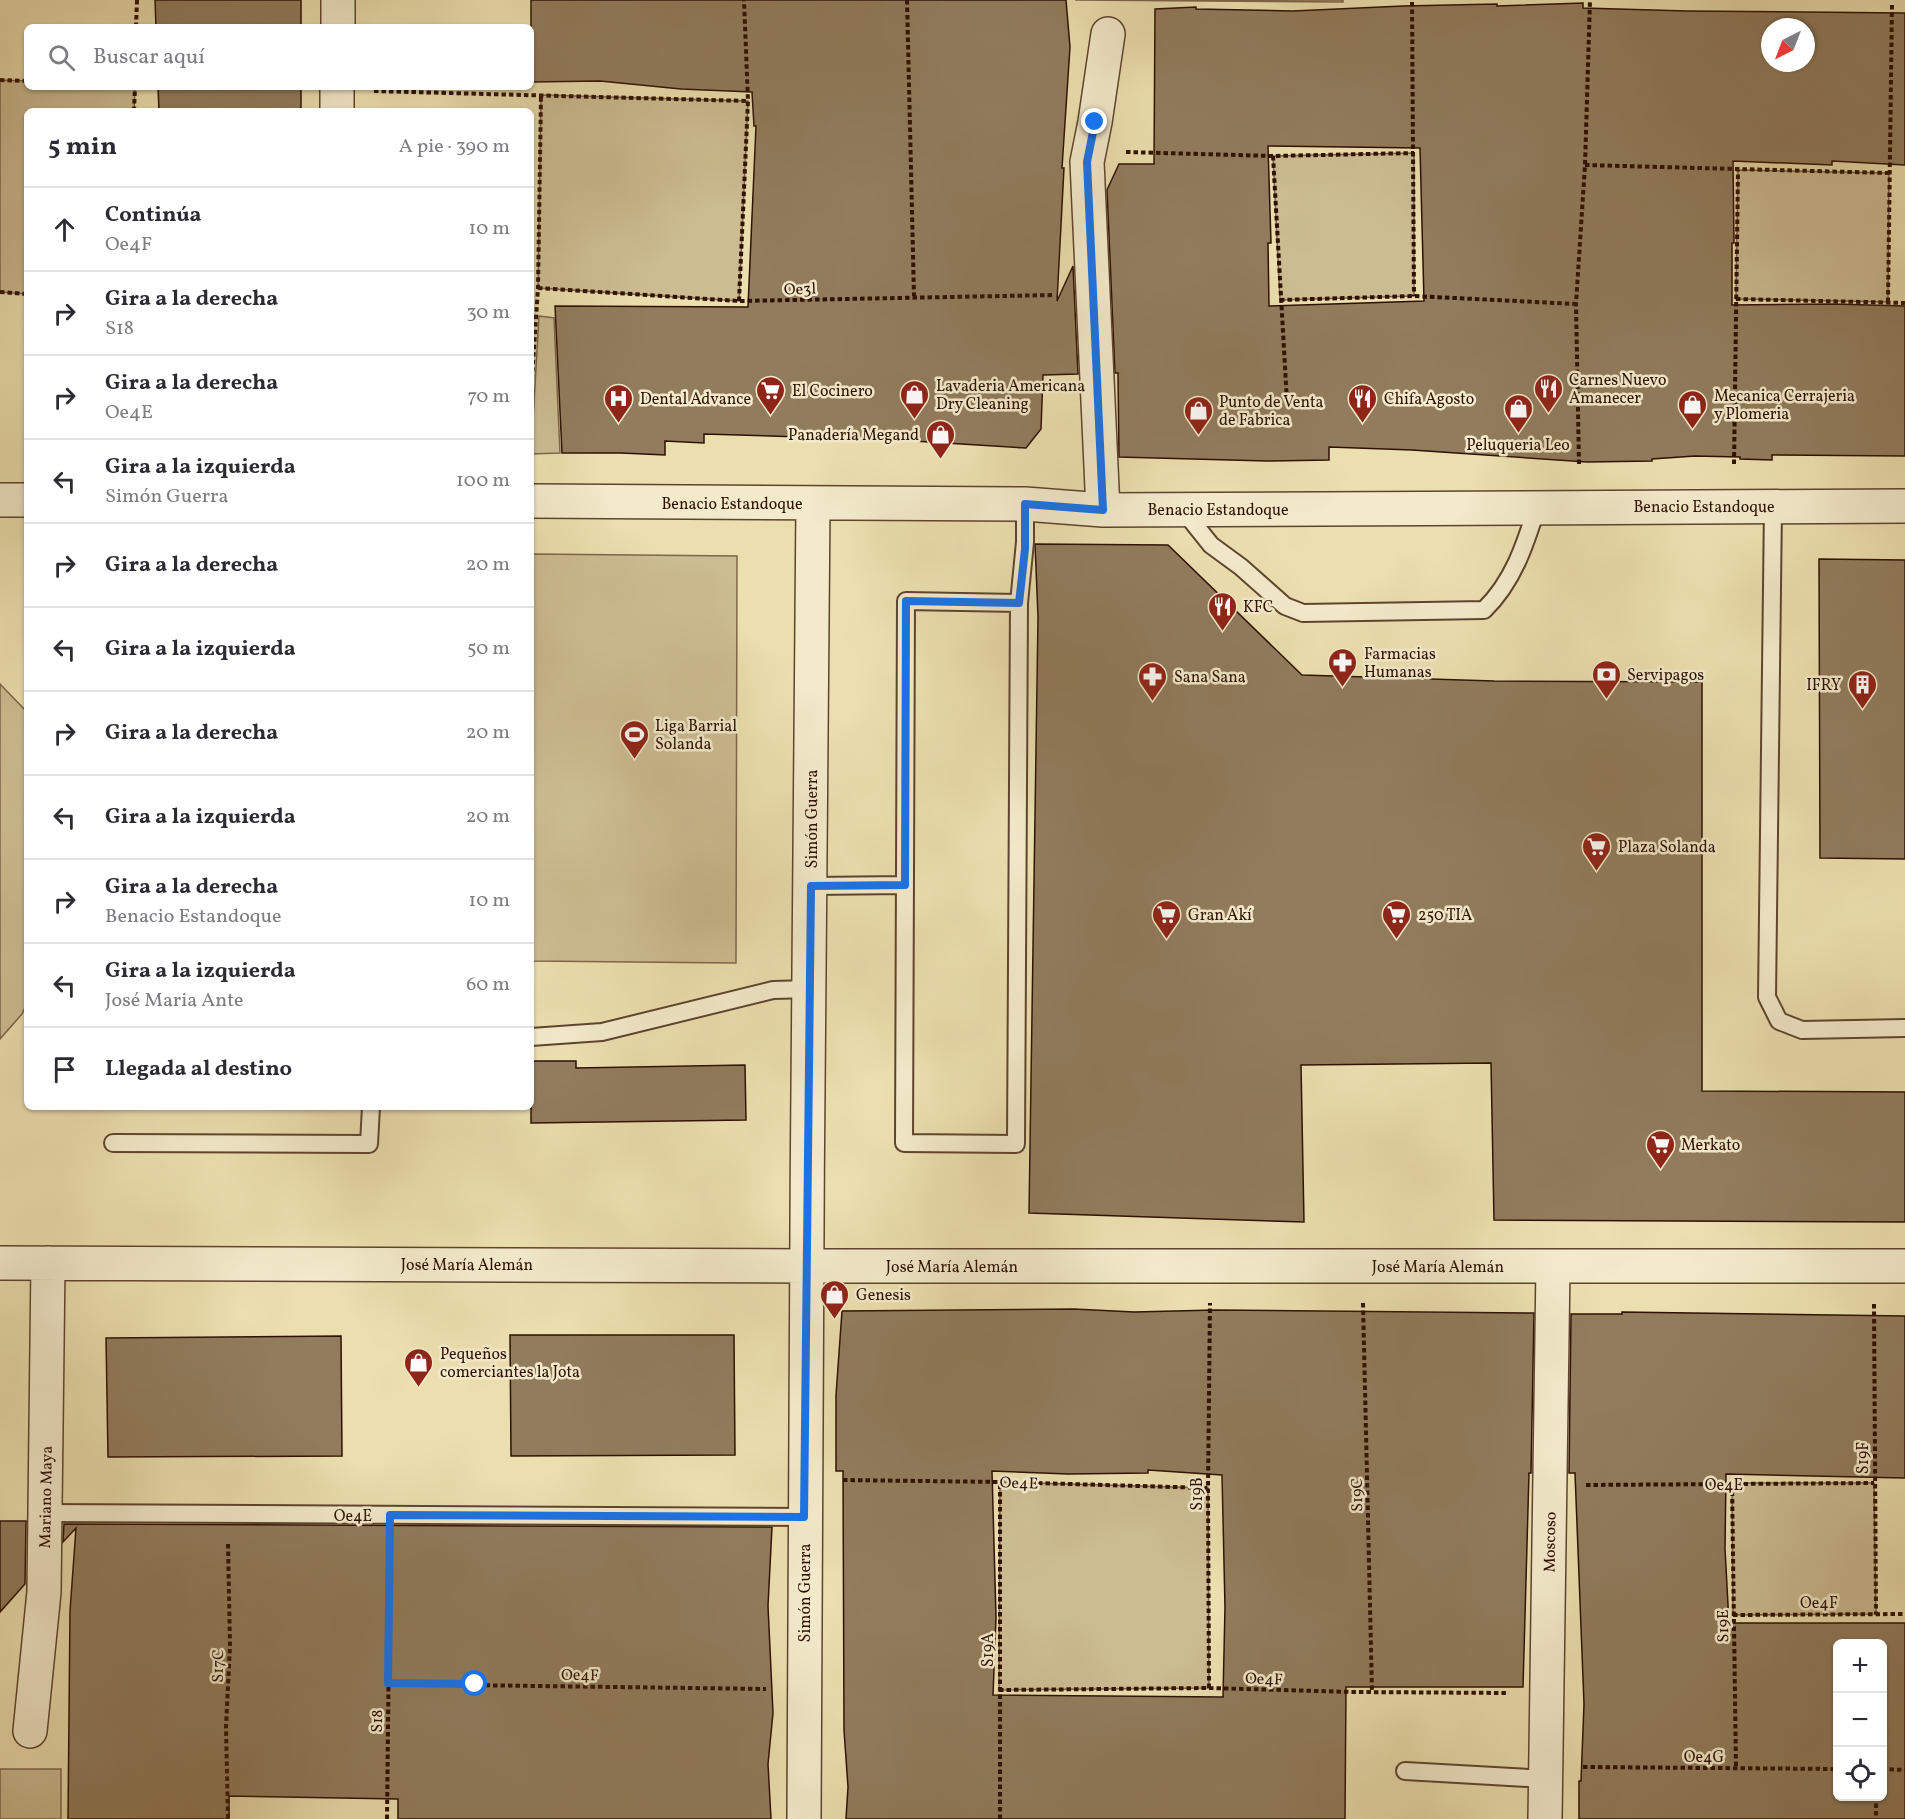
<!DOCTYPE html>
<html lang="es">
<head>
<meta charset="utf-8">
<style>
  :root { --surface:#fff; --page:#f7f7f7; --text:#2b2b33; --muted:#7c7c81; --line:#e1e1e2 }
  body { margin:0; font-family:Vollkorn,serif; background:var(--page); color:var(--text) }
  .controls { position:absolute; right:18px; bottom:18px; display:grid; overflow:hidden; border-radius:9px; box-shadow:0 2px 4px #0004 }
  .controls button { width:54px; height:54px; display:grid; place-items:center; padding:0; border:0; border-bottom:2px solid var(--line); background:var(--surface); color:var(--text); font:30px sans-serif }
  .compass { position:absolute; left:1761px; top:18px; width:54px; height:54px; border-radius:50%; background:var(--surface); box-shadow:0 2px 4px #0004; rotate:222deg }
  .stop { position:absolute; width:18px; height:18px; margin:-14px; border:4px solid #1a73e8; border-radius:50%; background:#fff }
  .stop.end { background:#1a73e8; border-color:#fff; box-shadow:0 2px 6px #0008 }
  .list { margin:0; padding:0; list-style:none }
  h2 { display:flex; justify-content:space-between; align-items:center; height:78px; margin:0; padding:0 24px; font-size:26px }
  h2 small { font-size:20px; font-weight:400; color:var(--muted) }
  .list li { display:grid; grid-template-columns:39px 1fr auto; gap:18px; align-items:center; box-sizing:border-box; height:84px; padding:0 24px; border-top:2px solid var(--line) }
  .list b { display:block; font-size:22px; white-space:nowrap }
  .list p { margin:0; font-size:20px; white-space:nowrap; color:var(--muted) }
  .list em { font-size:20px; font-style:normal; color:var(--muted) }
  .icon { flex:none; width:33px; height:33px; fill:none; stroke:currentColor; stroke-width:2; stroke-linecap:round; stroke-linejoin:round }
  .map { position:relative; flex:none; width:1905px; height:1819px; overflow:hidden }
  .search { position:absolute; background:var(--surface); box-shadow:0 2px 4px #0004; left:24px; top:24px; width:510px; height:66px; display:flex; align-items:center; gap:15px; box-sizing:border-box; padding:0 21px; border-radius:9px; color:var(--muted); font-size:22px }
  .panel { position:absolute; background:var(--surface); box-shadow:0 2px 4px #0004; left:24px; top:108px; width:510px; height:1002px; border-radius:9px }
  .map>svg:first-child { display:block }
  .green { fill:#ccbc92; stroke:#7d664b; stroke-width:1.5 }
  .building { fill:#917c5d; stroke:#2e1104; stroke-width:1.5; fill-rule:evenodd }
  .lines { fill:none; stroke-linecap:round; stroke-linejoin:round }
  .lane-casing { stroke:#5e442f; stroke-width:20 }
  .street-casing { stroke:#5e442f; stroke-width:36 }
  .path { stroke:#2e1104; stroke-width:4; stroke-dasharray:4.5 3; stroke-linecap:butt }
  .lane { stroke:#f3eacb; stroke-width:16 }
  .street { stroke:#f3eacb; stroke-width:33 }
  .route { stroke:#1a73e8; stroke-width:8 }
  .labels { text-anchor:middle; stroke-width:5; stroke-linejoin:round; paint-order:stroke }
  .street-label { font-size:16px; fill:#2e1104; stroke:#f3eacb }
  .poi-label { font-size:16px; fill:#2e1104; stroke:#f3eacb; text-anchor:start }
</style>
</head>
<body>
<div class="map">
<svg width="1905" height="1819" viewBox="0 0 1905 1819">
  <rect width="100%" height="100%" fill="#ecdfaf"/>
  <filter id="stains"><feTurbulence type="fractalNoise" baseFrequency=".00333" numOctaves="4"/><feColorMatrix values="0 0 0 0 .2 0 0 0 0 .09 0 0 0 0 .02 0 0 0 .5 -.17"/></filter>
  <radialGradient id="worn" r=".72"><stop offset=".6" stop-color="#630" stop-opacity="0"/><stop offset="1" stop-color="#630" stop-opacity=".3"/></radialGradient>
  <!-- green -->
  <path class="green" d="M1075,0H1343V2Z
    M0,80L27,81V87H135L134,111H27V294L0,292Z
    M541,95L748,101L739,301L538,288Z
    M1414,153V296L1280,300L1273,156Z
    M1738,170L1889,173L1888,302L1736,299Z
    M539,316L554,318L560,453L531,454Z
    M531,554L737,556L736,963L531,961Z
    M0,684L25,710L27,715V1003L22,1014L0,1039Z
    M1000,1482L1208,1488L1209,1688L999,1690Z
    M1732,1483H1874L1876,1614L1733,1615Z
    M0,1769H61V1819H0Z"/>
  <!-- building -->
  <path class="building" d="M155,0H301V27H156Z
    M531,0H1066L1070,47L1062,168H1064L1057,301L1073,266L1078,374L1043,375L1041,429L1026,448L897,440L704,434V443L665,441V455L621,453H562L555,306L748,307L756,126H754L752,92L681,89L600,81L531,82Z
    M1583,3V8L1687,11L1905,13V165L1832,161V165L1733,161L1734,243H1732V305L1833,304L1905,306V456L1772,455V460L1740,459V457L1695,456L1652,459V461L1587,462L1412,450L1329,447V460L1267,461L1119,457L1118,373H1115L1107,190L1119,164H1154L1155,9L1196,7V9L1293,11L1403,6L1497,4V6ZM1770,27H1806V63H1770ZM1268,146L1420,148L1424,301L1269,306L1268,243H1271Z
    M158,87H301V111H159Z
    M1035,544L1168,545L1302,675L1494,681L1702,682V1091L1905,1092V1222L1494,1220L1491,1063L1301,1065L1304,1222L1029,1213L1038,617Z
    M1819,559L1905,560V859L1820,858Z
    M531,1061H576V1068L745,1065L746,1120L531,1123Z
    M1074,1309L1134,1312L1215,1310L1534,1313L1531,1473H1529L1523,1687H1346L1345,1819H846L848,1787L844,1730L843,1471H836V1395L842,1311ZM1148,1470L1222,1475L1225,1607L1223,1697L993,1695L996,1617L992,1471L1068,1474L1148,1473Z
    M1622,1312L1905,1316V1478L1726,1474L1725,1549L1729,1623H1905V1819H1579V1781H1581L1584,1704L1575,1473H1569L1571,1314H1622ZM1838,1644H1882V1797H1838Z
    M510,1335H734L735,1455L511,1456Z
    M341,1336L342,1456L108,1457L106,1338Z
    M0,1521H26L25,1584L0,1612Z
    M64,1524L772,1527L768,1606L773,1713L768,1764L771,1819H398V1799L229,1796V1819H68L70,1611L76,1528L63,1542Z"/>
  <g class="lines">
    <defs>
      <path id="lane" d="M1773,506L1767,997L1779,1021L1802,1030L1905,1028
        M1183,510L1211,545L1241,567L1285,606L1303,613L1484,610C1513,582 1525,545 1537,507
        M1019,603L906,601L904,1143L1016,1144L1019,603L1025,542V504
        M811,886L905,885
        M531,1037L602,1032L773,990L810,989
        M113,1143L369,1144L371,1107
        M45,1513L804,1517
        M1405,1771L1546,1779"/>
      <path id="street" d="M338,27V0
        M337,111V87
        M0,500H27
        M531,501L1025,504L1103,510L1905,506
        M1103,510L1087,162L1095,122L1108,34
        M0,1263L806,1266H1905
        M30,1731L44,1592L48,1263
        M804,1819C804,1380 810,942 813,503
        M1545,1819L1553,1266"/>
    </defs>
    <!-- lane casing -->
    <use href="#lane" class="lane-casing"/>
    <!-- street casing -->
    <use href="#street" class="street-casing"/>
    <!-- path -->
    <path class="path" d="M907,0L914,296
      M1412,2L1414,296
      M136,27L137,0
      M0,80L27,81
      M374,91L748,101
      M134,111L135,87
      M1126,152L1273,156L1414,153
      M1273,156L1287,402
      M1585,165L1889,173
      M538,288L739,301L1055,295
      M0,292L27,294
      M1736,299L1905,303
      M1280,300L1414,296L1576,304
      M739,301L748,101L744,0
      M1888,302L1892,4
      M531,394L538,288L541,95
      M1579,464L1576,304L1585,165L1590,0
      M1734,464L1738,170
      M1363,1303L1372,1692
      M1874,1304L1876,1614
      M843,1480L1000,1482L1208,1488
      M1732,1484L1736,1768
      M1586,1485L1874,1483
      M228,1544L230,1645L226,1727L228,1819
      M1733,1615L1905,1614
      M388,1684L766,1689
      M1209,1688L1208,1488L1210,1303
      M999,1690L1209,1688L1353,1692L1509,1693
      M1583,1767L1838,1769
      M1882,1769L1905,1770
      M1876,1796V1819
      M387,1819L390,1544
      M1000,1819V1482"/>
    <!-- lane -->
    <use href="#lane" class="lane"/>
    <!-- street -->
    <use href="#street" class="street"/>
  </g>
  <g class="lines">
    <!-- route -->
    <path class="route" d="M475,1684L388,1683L390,1515L804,1517L811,886L905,885L906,601L1019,603L1025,549V504L1103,510L1087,162L1095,122"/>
  </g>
  <!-- icons -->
  <defs>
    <symbol id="restaurant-pin" viewBox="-11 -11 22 30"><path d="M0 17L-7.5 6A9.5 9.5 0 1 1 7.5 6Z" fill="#8f2418" stroke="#f3eacb"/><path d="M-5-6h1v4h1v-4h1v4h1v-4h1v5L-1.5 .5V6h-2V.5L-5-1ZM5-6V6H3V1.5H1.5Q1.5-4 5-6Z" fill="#fff"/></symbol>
    <symbol id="supermarket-pin" viewBox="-11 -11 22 30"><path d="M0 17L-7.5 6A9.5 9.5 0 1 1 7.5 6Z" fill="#8f2418" stroke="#f3eacb"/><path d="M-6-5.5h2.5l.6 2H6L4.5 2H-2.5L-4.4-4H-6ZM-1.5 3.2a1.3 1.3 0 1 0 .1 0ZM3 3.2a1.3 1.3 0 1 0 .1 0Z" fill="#fff"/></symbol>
    <symbol id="shop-pin" viewBox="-11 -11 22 30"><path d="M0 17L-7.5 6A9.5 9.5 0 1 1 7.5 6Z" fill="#8f2418" stroke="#f3eacb"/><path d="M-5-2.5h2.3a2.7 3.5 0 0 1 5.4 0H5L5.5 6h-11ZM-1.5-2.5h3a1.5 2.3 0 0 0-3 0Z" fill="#fff"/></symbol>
    <symbol id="hospital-pin" viewBox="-11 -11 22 30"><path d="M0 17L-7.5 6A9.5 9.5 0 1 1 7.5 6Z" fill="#8f2418" stroke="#f3eacb"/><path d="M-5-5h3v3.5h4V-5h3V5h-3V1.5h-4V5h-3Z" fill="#fff"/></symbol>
    <symbol id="pharmacy-pin" viewBox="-11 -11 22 30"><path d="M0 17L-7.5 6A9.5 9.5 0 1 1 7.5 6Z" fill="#8f2418" stroke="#f3eacb"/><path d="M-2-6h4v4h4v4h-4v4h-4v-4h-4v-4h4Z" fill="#fff"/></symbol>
    <symbol id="bank-pin" viewBox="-11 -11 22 30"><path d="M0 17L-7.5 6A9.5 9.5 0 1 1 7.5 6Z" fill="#8f2418" stroke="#f3eacb"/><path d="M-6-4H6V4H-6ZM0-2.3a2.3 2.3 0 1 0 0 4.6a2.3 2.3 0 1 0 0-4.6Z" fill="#fff"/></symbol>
    <symbol id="building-pin" viewBox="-11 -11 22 30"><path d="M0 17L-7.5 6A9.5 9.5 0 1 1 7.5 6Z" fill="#8f2418" stroke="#f3eacb"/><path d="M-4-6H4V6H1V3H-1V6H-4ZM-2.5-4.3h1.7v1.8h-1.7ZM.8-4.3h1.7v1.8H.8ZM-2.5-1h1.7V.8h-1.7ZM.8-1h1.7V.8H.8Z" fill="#fff"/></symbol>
    <symbol id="stadium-pin" viewBox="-11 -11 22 30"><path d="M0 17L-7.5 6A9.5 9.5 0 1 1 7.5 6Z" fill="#8f2418" stroke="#f3eacb"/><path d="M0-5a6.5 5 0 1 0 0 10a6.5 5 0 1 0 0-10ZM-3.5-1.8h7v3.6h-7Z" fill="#fff"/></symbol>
  </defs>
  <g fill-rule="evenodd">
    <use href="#restaurant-pin" x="1532" y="372" width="33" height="45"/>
    <use href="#supermarket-pin" x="754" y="374" width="33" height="45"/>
    <use href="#shop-pin" x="898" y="378" width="33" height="45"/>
    <use href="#hospital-pin" x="602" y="382" width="33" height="45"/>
    <use href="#restaurant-pin" x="1346" y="382" width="33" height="45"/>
    <use href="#shop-pin" x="1676" y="388" width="33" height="45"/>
    <use href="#shop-pin" x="1502" y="392" width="33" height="45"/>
    <use href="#shop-pin" x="1182" y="394" width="33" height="45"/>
    <use href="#shop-pin" x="924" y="418" width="33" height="45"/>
    <use href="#restaurant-pin" x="1206" y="590" width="33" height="45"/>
    <use href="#pharmacy-pin" x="1326" y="646" width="33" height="45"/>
    <use href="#bank-pin" x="1590" y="658" width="33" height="45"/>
    <use href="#pharmacy-pin" x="1136" y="660" width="33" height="45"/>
    <use href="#building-pin" x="1846" y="668" width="33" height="45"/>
    <use href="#stadium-pin" x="618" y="718" width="33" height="45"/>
    <use href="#supermarket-pin" x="1580" y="830" width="33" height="45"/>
    <use href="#supermarket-pin" x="1150" y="898" width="33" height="45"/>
    <use href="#supermarket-pin" x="1380" y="898" width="33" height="45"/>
    <use href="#supermarket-pin" x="1644" y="1128" width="33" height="45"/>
    <use href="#shop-pin" x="818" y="1278" width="33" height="45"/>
    <use href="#shop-pin" x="402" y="1346" width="33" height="45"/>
  </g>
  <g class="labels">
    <!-- street labels -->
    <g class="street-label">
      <text transform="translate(800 288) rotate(-2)" y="6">Oe3l</text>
      <text x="732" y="509">Benacio Estandoque</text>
      <text x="1704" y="512">Benacio Estandoque</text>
      <text x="1218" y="515">Benacio Estandoque</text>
      <text transform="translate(811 819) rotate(-90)" y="6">Simón Guerra</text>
      <text x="467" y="1270">José María Alemán</text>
      <text x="952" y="1272">José María Alemán</text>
      <text x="1438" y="1272">José María Alemán</text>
      <text transform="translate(1862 1458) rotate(-90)" y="6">S19F</text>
      <text transform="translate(1019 1482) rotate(2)" y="6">Oe4E</text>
      <text x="1724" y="1490">Oe4E</text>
      <text transform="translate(1196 1494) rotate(-90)" y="6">S19B</text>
      <text transform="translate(1356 1495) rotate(-91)" y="6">S19C</text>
      <text transform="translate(45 1497) rotate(-89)" y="6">Mariano Maya</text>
      <text x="353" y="1521">Oe4E</text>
      <text transform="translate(1549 1542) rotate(-89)" y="6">Moscoso</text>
      <text transform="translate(804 1593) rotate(-90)" y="6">Simón Guerra</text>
      <text x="1819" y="1608">Oe4F</text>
      <text transform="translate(1722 1626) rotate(-91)" y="6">S19E</text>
      <text transform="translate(987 1650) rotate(-90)" y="6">S19A</text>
      <text transform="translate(217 1666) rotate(-89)" y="6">S17C</text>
      <text transform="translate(580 1674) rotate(1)" y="6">Oe4F</text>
      <text transform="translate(1264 1678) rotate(2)" y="6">Oe4F</text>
      <text transform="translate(376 1721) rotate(-89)" y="6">S18</text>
      <text x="1704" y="1762">Oe4G</text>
    </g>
    <!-- poi labels -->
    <g class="poi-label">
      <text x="1569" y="385">Carnes Nuevo<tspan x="1569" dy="18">Amanecer</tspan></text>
      <text x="936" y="391">Lavaderia Americana<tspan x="936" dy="18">Dry Cleaning</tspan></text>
      <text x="792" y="396">El Cocinero</text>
      <text x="1714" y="401">Mecanica Cerrajeria<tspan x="1714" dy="18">y Plomeria</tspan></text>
      <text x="640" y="404">Dental Advance</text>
      <text x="1384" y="404">Chifa Agosto</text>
      <text x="1219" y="407">Punto de Venta<tspan x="1219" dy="18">de Fabrica</tspan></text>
      <text x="919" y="440" text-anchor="end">Panadería Megand</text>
      <text x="1518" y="450" text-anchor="middle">Peluqueria Leo</text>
      <text x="1243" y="612">KFC</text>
      <text x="1364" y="659">Farmacias<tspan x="1364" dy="18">Humanas</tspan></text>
      <text x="1627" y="680">Servipagos</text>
      <text x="1174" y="682">Sana Sana</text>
      <text x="1841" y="690" text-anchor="end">IFRY</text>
      <text x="655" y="731">Liga Barrial<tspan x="655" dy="18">Solanda</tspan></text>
      <text x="1618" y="852">Plaza Solanda</text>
      <text x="1188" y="920">Gran Akí</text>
      <text x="1418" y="920">250 TIA</text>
      <text x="1681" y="1150">Merkato</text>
      <text x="856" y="1300">Genesis</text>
      <text x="440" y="1359">Pequeños<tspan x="440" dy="18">comerciantes la Jota</tspan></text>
    </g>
  </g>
  <rect width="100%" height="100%" filter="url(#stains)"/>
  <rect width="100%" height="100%" fill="url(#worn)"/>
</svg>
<div class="controls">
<button>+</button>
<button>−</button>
<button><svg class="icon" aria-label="locate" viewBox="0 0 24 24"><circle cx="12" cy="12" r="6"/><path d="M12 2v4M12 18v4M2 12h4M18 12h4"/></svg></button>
</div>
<svg class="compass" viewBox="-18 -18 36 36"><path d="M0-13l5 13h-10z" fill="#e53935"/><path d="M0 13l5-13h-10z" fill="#7c7c81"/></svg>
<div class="stop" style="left:475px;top:1684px"></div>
<div class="stop end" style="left:1095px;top:122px"></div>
<div class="search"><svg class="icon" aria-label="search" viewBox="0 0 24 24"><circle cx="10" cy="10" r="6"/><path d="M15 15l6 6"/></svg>Buscar aquí</div>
<section class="panel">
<h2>5 min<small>A pie · 390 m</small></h2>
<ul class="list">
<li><svg class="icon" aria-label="ahead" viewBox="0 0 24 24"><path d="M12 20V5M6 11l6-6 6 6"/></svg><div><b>Continúa</b><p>Oe4F</p></div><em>10 m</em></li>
<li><svg class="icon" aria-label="right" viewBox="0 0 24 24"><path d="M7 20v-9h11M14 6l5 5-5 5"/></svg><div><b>Gira a la derecha</b><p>S18</p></div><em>30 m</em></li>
<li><svg class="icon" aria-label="right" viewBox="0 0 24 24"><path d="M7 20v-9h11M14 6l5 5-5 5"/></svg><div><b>Gira a la derecha</b><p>Oe4E</p></div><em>70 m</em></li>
<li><svg class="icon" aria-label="left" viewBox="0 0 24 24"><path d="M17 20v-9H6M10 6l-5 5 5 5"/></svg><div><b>Gira a la izquierda</b><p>Simón Guerra</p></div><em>100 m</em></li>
<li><svg class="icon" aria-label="right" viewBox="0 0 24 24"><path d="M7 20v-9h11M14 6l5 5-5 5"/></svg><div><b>Gira a la derecha</b></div><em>20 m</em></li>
<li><svg class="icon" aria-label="left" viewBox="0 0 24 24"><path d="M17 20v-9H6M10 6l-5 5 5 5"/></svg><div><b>Gira a la izquierda</b></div><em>50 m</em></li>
<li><svg class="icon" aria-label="right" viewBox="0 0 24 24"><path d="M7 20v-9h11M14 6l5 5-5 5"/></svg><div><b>Gira a la derecha</b></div><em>20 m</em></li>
<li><svg class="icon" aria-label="left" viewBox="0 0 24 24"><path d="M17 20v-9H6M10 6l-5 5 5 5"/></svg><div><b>Gira a la izquierda</b></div><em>20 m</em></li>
<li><svg class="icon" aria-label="right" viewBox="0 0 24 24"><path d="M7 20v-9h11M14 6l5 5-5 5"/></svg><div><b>Gira a la derecha</b><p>Benacio Estandoque</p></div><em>10 m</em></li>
<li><svg class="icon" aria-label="left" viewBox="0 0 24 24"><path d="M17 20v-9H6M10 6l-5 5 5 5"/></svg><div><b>Gira a la izquierda</b><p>José Maria Ante</p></div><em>60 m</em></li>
<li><svg class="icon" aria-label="arrive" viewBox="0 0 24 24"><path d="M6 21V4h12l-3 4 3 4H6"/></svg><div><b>Llegada al destino</b></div></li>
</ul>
</section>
</div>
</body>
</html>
